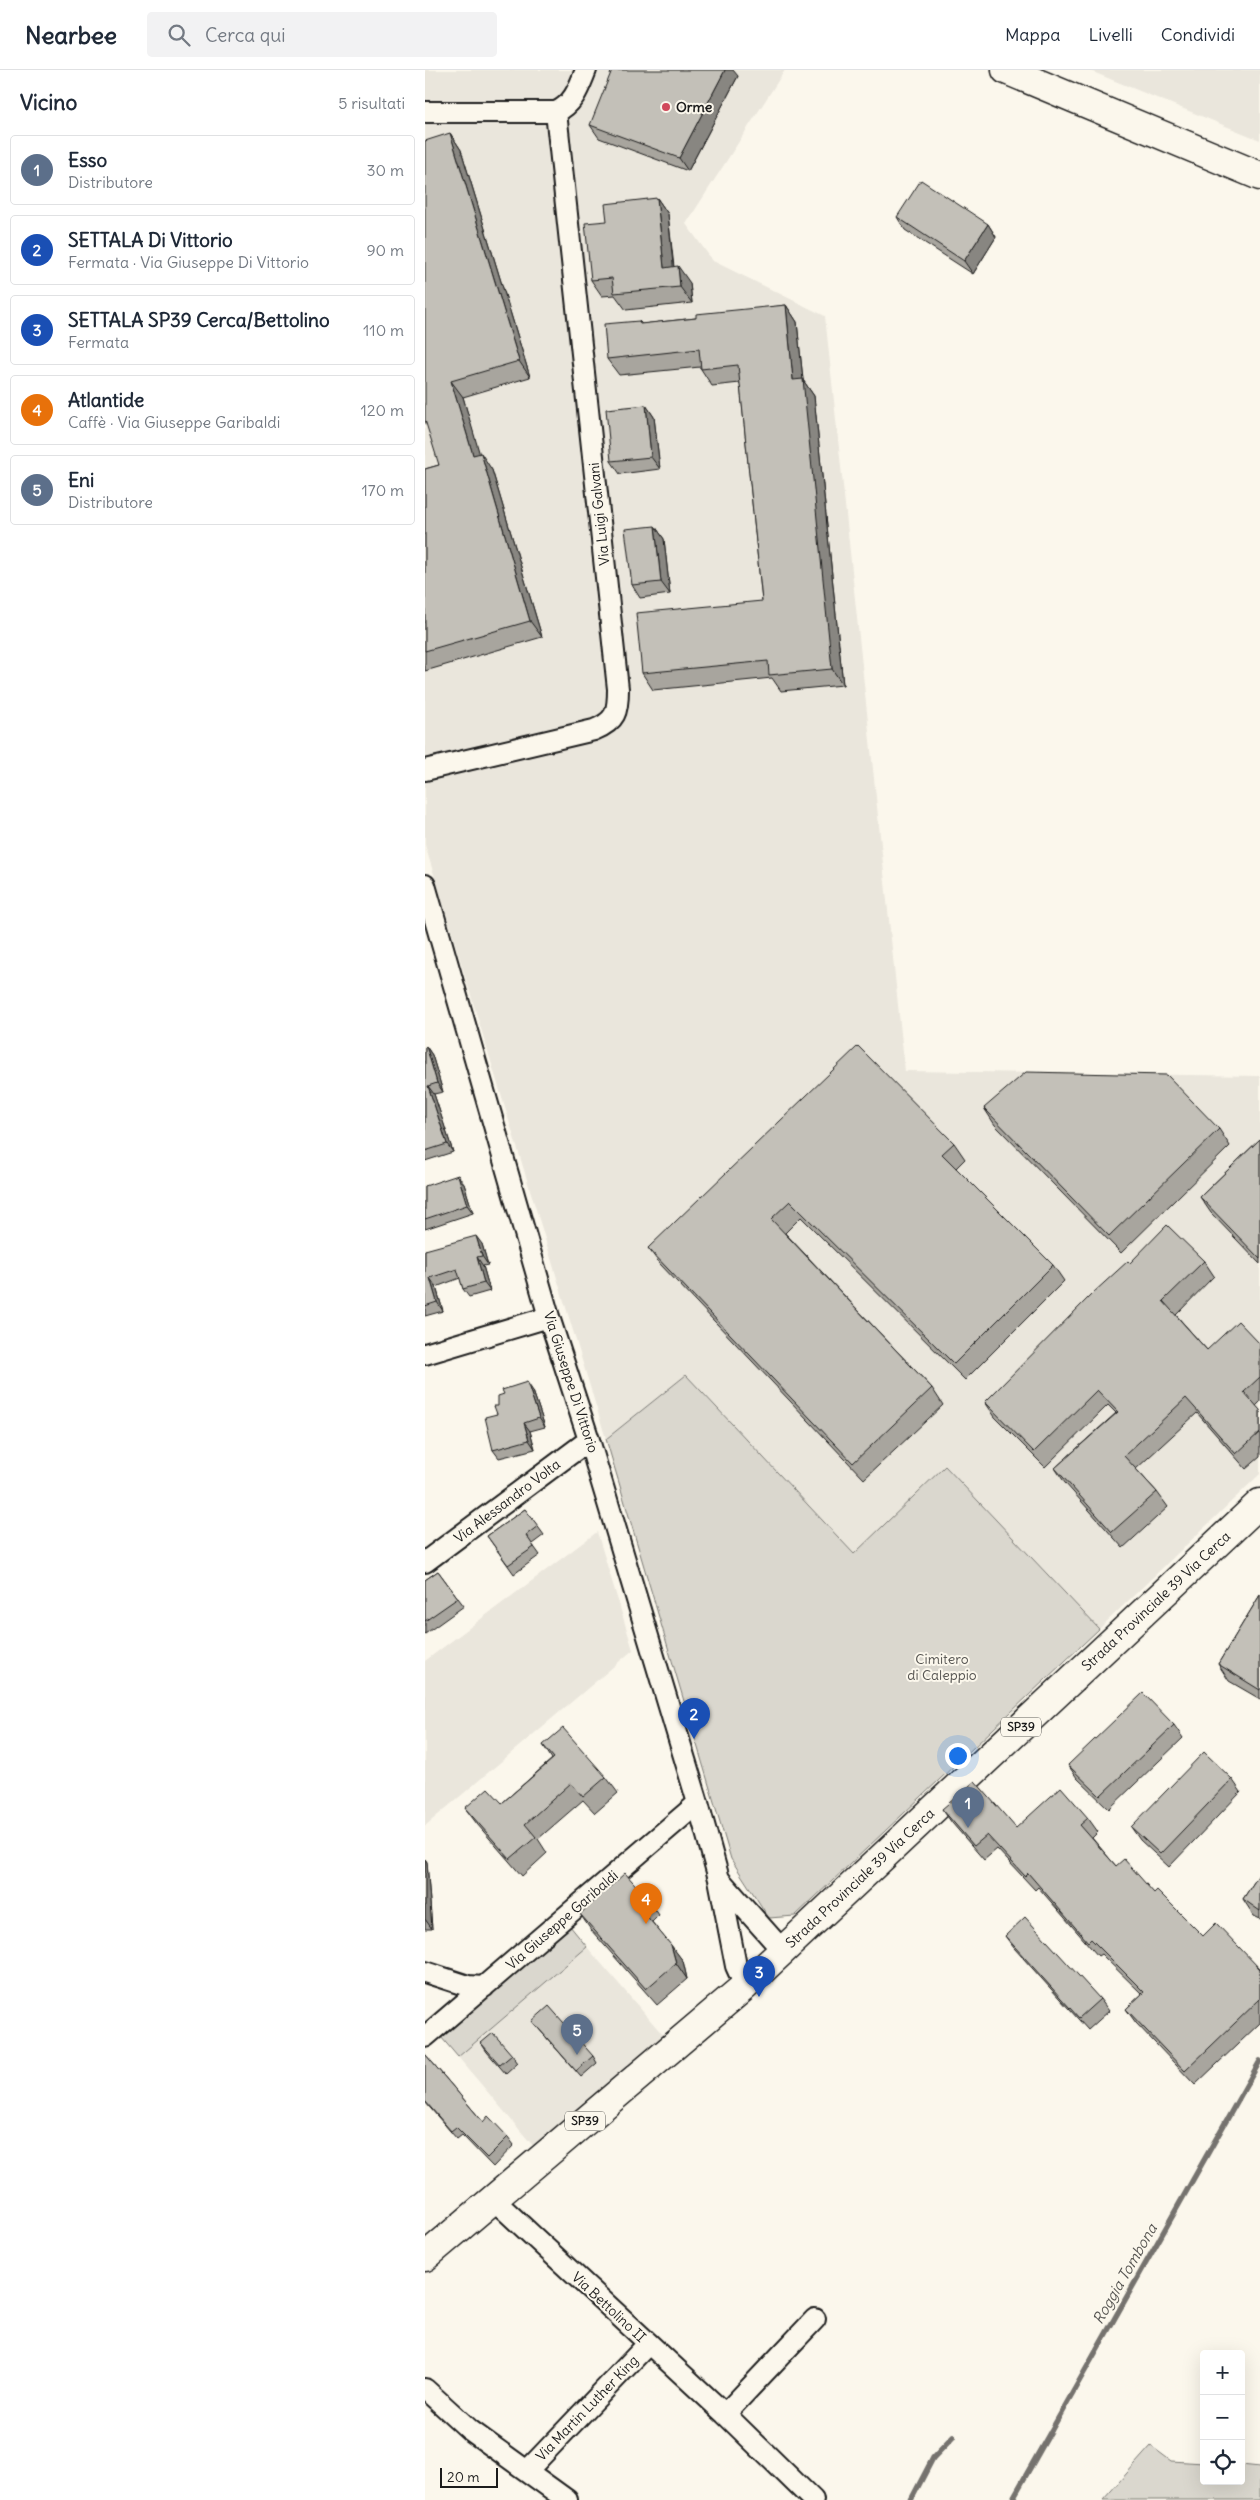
<!DOCTYPE html>
<html lang="it">
<head>
<meta charset="utf-8">
<style>
  :root { --surface:#fff; --page:#f2f2f3; --text:#1f2937; --muted:#747a83; --line:#e0e1e3; --accent:#ea580c }
  body { margin:0; font-family:Delius,sans-serif; background:var(--page); color:var(--text) }
  .controls { position:absolute; right:15px; bottom:15px; display:grid; overflow:hidden; border-radius:5px; box-shadow:0 5px 20px #0002 }
  .controls button { width:45px; height:45px; display:grid; place-items:center; padding:0; border:0; border-bottom:1px solid var(--line); background:var(--surface); color:var(--text); font:25px sans-serif }
  .scale { position:absolute; left:15px; bottom:12px; width:58px; box-sizing:border-box; padding-left:5px; border:2px solid #1c1c1c; border-top:0; font-size:14px; line-height:18px; white-space:nowrap; color:#1c1c1c; -webkit-text-stroke:4px #fbf7ec; paint-order:stroke }
  .you { position:absolute; left:532px; top:1685px; width:18px; height:18px; margin:-12px; border:4px solid #fff; border-radius:50%; background:#1a73e8; box-shadow:0 0 0 8px #1a73e833 }
  .badge { display:grid; place-items:center; width:32px; height:32px; border-radius:50%; background:var(--accent); color:#fff; font-size:16px; font-weight:700 }
  .pin { position:absolute; translate:-50% -41px; filter:drop-shadow(0 1px 2px #0008) }
  .pin::after { content:''; position:absolute; top:26px; width:18px; height:15px; background:inherit; clip-path:polygon(0 0,100% 0,50% 100%) }
  .list { margin:0; padding:0; list-style:none }
  h2 { display:flex; justify-content:space-between; align-items:center; height:65px; margin:0; padding:0 20px; font-size:21px }
  h2 small { font-size:16px; font-weight:400; color:var(--muted) }
  .list li { display:grid; grid-template-columns:32px 1fr auto; gap:15px; align-items:center; box-sizing:border-box; height:70px; margin:0 10px 10px; padding:0 10px; border:1px solid var(--line); border-radius:5px }
  .list b { display:block; font-size:19px; white-space:nowrap }
  .list p { margin:0; font-size:16px; white-space:nowrap; color:var(--muted) }
  .list em { font-size:16px; font-style:normal; color:var(--muted) }
  .icon { flex:none; width:28px; height:28px; fill:none; stroke:currentColor; stroke-width:2; stroke-linecap:round; stroke-linejoin:round }
  .map { position:relative; flex:none; width:835px; height:2430px; overflow:hidden }
  header { display:flex; align-items:center; gap:30px; box-sizing:border-box; height:70px; padding:0 25px; background:var(--surface); border-bottom:1px solid var(--line) }
  header strong { font-size:24px }
  nav { display:flex; gap:28px; margin-inline-start:auto; font-size:18px }
  .search { width:350px; height:45px; background:var(--page); display:flex; align-items:center; gap:12px; box-sizing:border-box; padding:0 18px; border-radius:5px; color:var(--muted); font-size:19px }
  main { display:flex }
  aside { flex:1; background:var(--surface) }
  .map>svg:first-child { display:block }
  .built { fill:#eae6dc }
  .green { fill:#dad7ce; stroke:#7b7a75 }
  .lines { fill:none; stroke-linecap:round; stroke-linejoin:round }
  .stream { stroke:#74726e; stroke-width:5.5 }
  .minor-casing { stroke:#1c1c1c; stroke-width:24 }
  .primary-casing { stroke:#1c1c1c; stroke-width:31 }
  .minor { stroke:#fbf7ec; stroke-width:20 }
  .primary { stroke:#fbf7ec; stroke-width:28 }
  .wall { fill:#a8a59e; stroke:#1c1c1c }
  .shaded-wall { fill:#888681; stroke:#1c1c1c }
  .building { fill:#c3c0b8; stroke:#1c1c1c }
  .poi-dot { fill:#d1495b; stroke:#fbf7ec; stroke-width:2 }
  .labels { text-anchor:middle; stroke-width:4; stroke-linejoin:round; paint-order:stroke }
  .shield { fill:#fbf7ec; stroke:#5f5e5a; stroke-width:1 }
  .shield-label { font-size:12px; font-weight:bold; fill:#1c1c1c }
  .poi-label { font-size:14px; font-weight:bold; fill:#1c1c1c; stroke:#fbf7ec; text-anchor:start }
  .street-label { font-size:14px; fill:#1c1c1c; stroke:#fbf7ec }
  .park-label { font-size:14px; fill:#555451; stroke:#fbf7ec }
  .water-label { font-size:15px; font-style:italic; fill:#575653; stroke:#fbf7ec }
</style>
</head>
<body>
<header>
<strong>Nearbee</strong>
<div class="search"><svg class="icon" aria-label="search" viewBox="0 0 24 24"><circle cx="10" cy="10" r="6"/><path d="M15 15l6 6"/></svg>Cerca qui</div>
<nav><a>Mappa</a><a>Livelli</a><a>Condividi</a></nav>
</header>
<main>
<aside>
<h2>Vicino<small>5 risultati</small></h2>
<ul class="list">
<li><span class="badge" style="background:#5c6f8a">1</span><div><b>Esso</b><p>Distributore</p></div><em>30 m</em></li>
<li><span class="badge" style="background:#1a4fb4">2</span><div><b>SETTALA Di Vittorio</b><p>Fermata · Via Giuseppe Di Vittorio</p></div><em>90 m</em></li>
<li><span class="badge" style="background:#1a4fb4">3</span><div><b>SETTALA SP39 Cerca/Bettolino</b><p>Fermata</p></div><em>110 m</em></li>
<li><span class="badge" style="background:#e8710a">4</span><div><b>Atlantide</b><p>Caffè · Via Giuseppe Garibaldi</p></div><em>120 m</em></li>
<li><span class="badge" style="background:#5c6f8a">5</span><div><b>Eni</b><p>Distributore</p></div><em>170 m</em></li>
</ul>
</aside>
<div class="map">
<svg width="835" height="2430" viewBox="0 0 835 2430">
  <rect width="100%" height="100%" fill="#fbf7ec"/>
  <filter id="ink" filterUnits="userSpaceOnUse"><feTurbulence type="fractalNoise" baseFrequency=".02" numOctaves="2"/><feDisplacementMap in="SourceGraphic" scale="10" xChannelSelector="R" yChannelSelector="G"/><feConvolveMatrix kernelMatrix="1 2 1 2 8 2 1 2 1" color-interpolation-filters="sRGB"/></filter>
  <g filter="url(#ink)">
    <!-- built -->
    <path class="built" d="M0,0H360L261,154L288,191L400,246L480,1001L835,1006V1404L674,1559L521,1397L429,1484L261,1305L181,1369L0,775Z
      M663,0H835V70Z
      M172,1462L208,1580L0,1756V1591Z
      M162,1877L245,1973L115,2084L33,1987Z"/>
    <!-- green -->
    <path class="green" d="M261,1305L429,1484L520,1396L674,1559L370,1846L344,1848L306,1789L181,1369Z
      M145,1856L162,1877L33,1987L16,1967Z
      M726,2376L746,2391L779,2393V2411H816V2395L835,2397V2430H678Z"/>
    <g class="lines">
      <!-- stream -->
      <path class="stream" d="M486,2430L508,2388L528,2367
        M587,2430L835,1991"/>
      <defs>
        <path id="minor" d="M0,42H131C149,34 154,17 161,0
          M0,700L169,660C191,651 193,642 193,619L131,42
          M0,815L124,1247L164,1370L273,1733L294,1809L311,1896L320,1916
          M0,1284L124,1247
          M0,1492L164,1370
          M294,1809L358,1881
          M0,1902L43,1916L59,1917
          M0,1967L273,1733
          M68,2129L300,2344L388,2430
          M0,2319L45,2360L142,2430
          M300,2344L390,2249
          M102,2401L223,2274"/>
        <path id="primary" d="M581,0L835,106
          M0,2187L320,1916L835,1433"/>
      </defs>
      <!-- minor casing -->
      <use href="#minor" class="minor-casing"/>
      <!-- primary casing -->
      <use href="#primary" class="primary-casing"/>
      <!-- minor -->
      <use href="#minor" class="minor"/>
      <!-- primary -->
      <use href="#primary" class="primary"/>
    </g>
    <!-- wall -->
    <path class="wall" d="M313,6L263,101L174,68L165,55Z
      M25,63L36,80L105,307L38,327L54,384L67,400L117,567L0,601V399L14,395Z
      M232,128L243,144L249,197L265,213L267,233L201,240L190,225L177,226L166,210L182,151Z
      M472,147L563,154L571,167L548,204L480,160Z
      M361,235L372,252L378,310L389,326L418,615L356,621L347,608L228,620L217,603L337,531L315,313L287,316L276,299L275,297L194,305L182,289L214,251L217,254L271,248Z
      M221,335L229,347L235,399L195,404L186,391Z
      M230,456L239,469L245,524L215,528L207,515Z
      M1,976L7,985L18,1022L9,1024L28,1082L0,1091V977Z
      M559,1038L794,1059L805,1076L696,1183L570,1055Z
      M835,1069V1194L786,1143L775,1127Z
      M529,1073L540,1089L531,1098L628,1195L639,1211L540,1310L376,1147L360,1163L507,1318L518,1335L439,1409L235,1194L223,1178Z
      M39,1114L48,1143L0,1159V1116Z
      M57,1174L63,1195L58,1196L65,1221L44,1227L38,1219L35,1208L11,1217L18,1241L0,1246V1180Z
      M779,1191L789,1206L751,1245L782,1280L835,1274V1332L831,1336L835,1340V1387L821,1399L772,1343L711,1399L732,1422L743,1437L698,1478L640,1413L630,1398L691,1343L683,1335L620,1397L570,1347L560,1332L705,1193Z
      M108,1321L120,1357L105,1361L110,1379L74,1388L68,1380L73,1336Z
      M100,1439L119,1465L107,1474L115,1485L89,1504L62,1466Z
      M13,1501L39,1536L0,1564V1510Z
      M835,1525V1629L804,1611L793,1594Z
      M749,1655L758,1668L684,1739L652,1708L643,1695Z
      M118,1675L181,1707L193,1723L170,1743L158,1730L113,1769L122,1783L97,1806L52,1754L40,1738L77,1733L127,1689Z
      M807,1709L816,1722L744,1797L715,1770L706,1757Z
      M517,1739L591,1758L663,1748L673,1762L667,1768L691,1796L729,1823L778,1866L835,1899V1953L770,2015L711,1953L701,1939L717,1924L676,1884L673,1886L613,1817L610,1820L572,1779L559,1790L527,1753Z
      M0,1789L2,1792L7,1859H0Z
      M835,1803V1849L829,1846L818,1829Z
      M223,1829L234,1845L227,1852L258,1891L262,1909L232,1935L166,1860L155,1844Z
      M580,1866L675,1929L684,1941L663,1960L589,1878Z
      M107,1951L168,1986L172,1993L156,2007L112,1957Z
      M56,1973L87,1985L93,1993L81,2004L62,1982Z
      M0,1984L58,2052L83,2067L89,2075L68,2097L37,2065L32,2069L0,2032Z"/>
    <!-- shaded-wall -->
    <path class="shaded-wall" d="M300,0H308L313,6L263,101L254,88Z
      M25,63L36,80L105,307L94,291Z
      M232,128L243,144L250,214L239,198Z
      M563,154L571,167L548,204L539,191Z
      M253,196L265,213L267,233L255,217Z
      M361,235L372,252L378,310L389,326L418,615L407,599L368,310Z
      M26,311L38,327L60,402L48,385Z
      M221,335L229,347L235,399L226,387Z
      M56,383L67,400L117,567L105,551Z
      M230,456L239,469L245,524L236,512Z
      M1,976L7,985L18,1022L12,1013Z
      M3,1016L9,1024L28,1082L22,1074Z
      M33,1105L39,1114L48,1143L42,1135Z
      M51,1166L57,1174L63,1195L57,1186Z
      M52,1187L58,1196L65,1221L59,1213Z
      M5,1208L11,1217L18,1241L12,1232Z
      M102,1312L108,1321L120,1357L114,1348Z
      M99,1353L105,1361L110,1379L104,1370Z
      M0,1789L2,1792L7,1859L0,1849Z
      M246,1875L258,1891L262,1909L251,1893Z"/>
    <!-- building -->
    <path class="building" d="M187,0H300L254,88L165,55Z
      M25,63L94,291L26,311L48,385L56,383L105,551L0,581V399L14,395L0,350V71Z
      M496,110L563,154L539,191L472,147Z
      M232,128L239,198L253,196L255,217L189,223L187,208L166,210L160,153L182,151L180,134Z
      M361,235L368,310L378,309L407,599L344,605L343,591L217,603L211,543L337,531L313,295L276,299L274,279L182,289L179,254L214,251L215,254L271,248V244Z
      M221,335L226,387L186,391L181,339Z
      M230,456L236,512L207,515L200,459Z
      M1,976L12,1013L3,1016L22,1074L0,1081V977Z
      M433,976L529,1073L517,1084L628,1195L529,1294L365,1131L346,1149L507,1318L428,1393L223,1178Z
      M601,1002L742,1005L794,1059L684,1166L559,1038Z
      M835,1069V1189L775,1127Z
      M33,1105L42,1135L0,1149V1116Z
      M742,1155L779,1191L738,1231L782,1280L813,1251L835,1274V1307L819,1322L835,1340V1362L811,1384L761,1328L699,1386L732,1422L687,1462L630,1398L693,1342L672,1320L609,1382L560,1332L668,1223L703,1191L705,1193Z
      M51,1166L57,1186L52,1187L59,1213L38,1219L32,1199L5,1208L12,1232L0,1236V1180Z
      M102,1312L114,1348L99,1353L104,1370L68,1380L60,1347L72,1344L69,1336H73V1326L79,1324L77,1320Z
      M100,1439L113,1456L101,1465L109,1477L83,1495L62,1466Z
      M13,1501L33,1528L0,1551V1510Z
      M835,1525V1620L793,1594Z
      M718,1623L749,1655L675,1726L643,1695Z
      M138,1658L181,1707L158,1727L146,1713L100,1754L111,1767L85,1789L40,1738L63,1718L77,1733L129,1688L118,1675Z
      M779,1682L807,1709L735,1784L706,1757Z
      M550,1711L591,1758L636,1717L663,1748L655,1755L691,1796L699,1789L729,1823L732,1820L778,1866L791,1853L835,1899V1929L760,2001L701,1939L719,1922L666,1869L663,1872L603,1803L600,1806L562,1765L549,1776L517,1739Z
      M200,1803L223,1829L214,1837L246,1875L251,1893L221,1919L155,1844Z
      M835,1803V1841L818,1829Z
      M600,1847L675,1929L654,1948L580,1866Z
      M124,1936L168,1986L151,2001L107,1951Z
      M68,1963L87,1985L75,1995L56,1973Z
      M0,1984L58,2052L63,2046L83,2067L62,2088L31,2057L26,2061L0,2031Z"/>
  </g>
  <!-- markers -->
  <circle class="poi-dot" cx="241" cy="37" r="5"/>
  <g class="labels">
    <!-- shield labels -->
    <g class="shield">
      <rect x="576" y="1647.5" width="40" height="19" rx="4"/>
      <rect x="140" y="2041.5" width="40" height="19" rx="4"/>
    </g>
    <g class="shield-label">
      <text x="596" y="1661">SP39</text>
      <text x="160" y="2055">SP39</text>
    </g>
    <!-- poi labels -->
    <g class="poi-label">
      <text x="251" y="42">Orme</text>
    </g>
    <!-- street labels -->
    <g class="street-label">
      <text transform="translate(174 444) rotate(-96)" y="5">Via Luigi Galvani</text>
      <text transform="translate(146 1312) rotate(72)" y="5">Via Giuseppe Di Vittorio</text>
      <text transform="translate(82 1431) rotate(-37)" y="5">Via Alessandro Volta</text>
      <text transform="translate(731 1531) rotate(-43)" y="5">Strada Provinciale 39 Via Cerca</text>
      <text transform="translate(435 1808) rotate(-43)" y="5">Strada Provinciale 39 Via Cerca</text>
      <text transform="translate(137 1850) rotate(-41)" y="5">Via Giuseppe Garibaldi</text>
      <text transform="translate(184 2237) rotate(43)" y="5">Via Bettolino II</text>
      <text transform="translate(162 2338) rotate(-46)" y="5">Via Martin Luther King</text>
    </g>
    <!-- park labels -->
    <g class="park-label">
      <text x="517" y="1594">Cimitero<tspan x="517" dy="16">di Caleppio</tspan></text>
    </g>
    <!-- water labels -->
    <g class="water-label">
      <text transform="translate(700 2204) rotate(-60)" y="5">Roggia Tombona</text>
    </g>
  </g>
</svg>
<div class="controls">
<button>+</button>
<button>−</button>
<button><svg class="icon" aria-label="locate" viewBox="0 0 24 24"><circle cx="12" cy="12" r="6"/><path d="M12 2v4M12 18v4M2 12h4M18 12h4"/></svg></button>
</div>
<div class="scale">20 m</div>
<div class="you"></div>
<div class="pin badge" style="left:543px;top:1758px;background:#5c6f8a">1</div>
<div class="pin badge" style="left:269px;top:1669px;background:#1a4fb4">2</div>
<div class="pin badge" style="left:334px;top:1927px;background:#1a4fb4">3</div>
<div class="pin badge" style="left:221px;top:1854px;background:#e8710a">4</div>
<div class="pin badge" style="left:152px;top:1985px;background:#5c6f8a">5</div>
</div>
</main>
</body>
</html>
